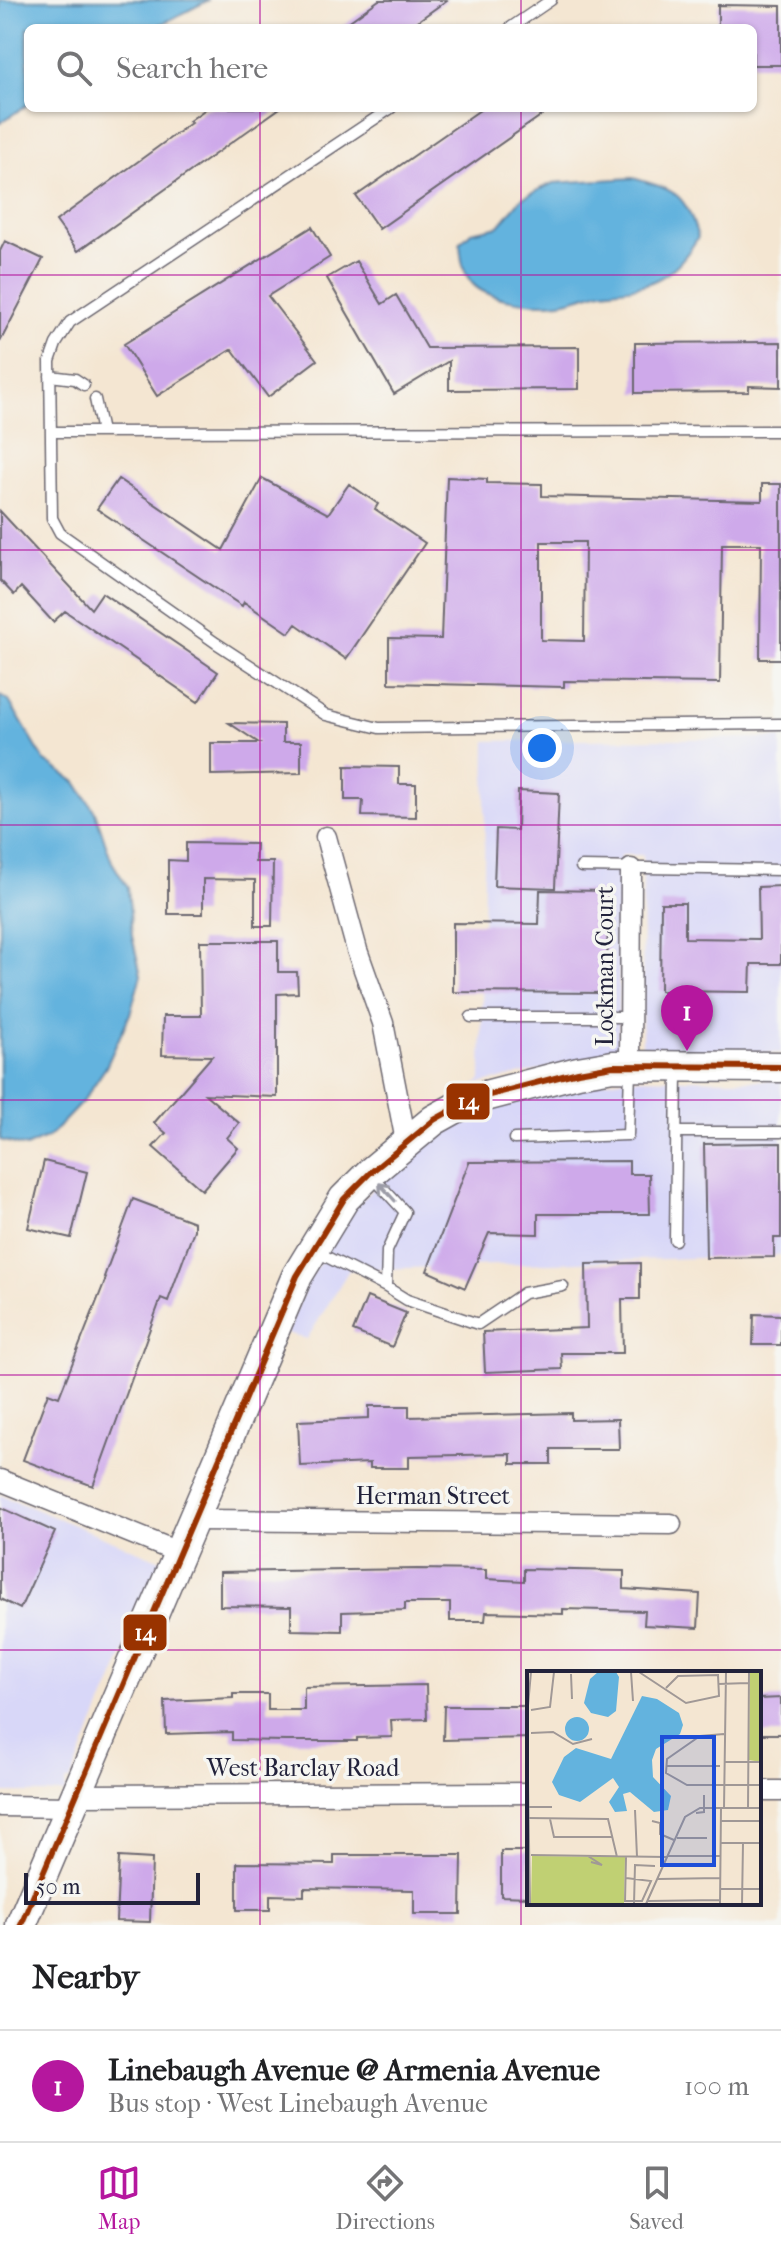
<!DOCTYPE html>
<html lang="en">
<head>
<meta charset="utf-8">
<style>
  :root { --surface:#fff; --page:#f6f6f6; --text:#202124; --muted:#757577; --line:#e0e0e0; --accent:#b5179e }
  body { margin:0; font-family:"IM FELL French Canon",serif; background:var(--page); color:var(--text) }
  .scale { position:absolute; left:24px; bottom:20px; width:176px; box-sizing:border-box; padding-left:8px; border:4px solid #22223b; border-top:0; font-size:22px; line-height:28px; white-space:nowrap; color:#22223b; -webkit-text-stroke:6px #f6f6f2; paint-order:stroke }
  .you { position:absolute; left:542px; top:748px; width:28px; height:28px; margin:-20px; border:6px solid #fff; border-radius:50%; background:#1a73e8; box-shadow:0 0 0 12px #1a73e833 }
  .badge { display:grid; place-items:center; width:52px; height:52px; border-radius:50%; background:var(--accent); color:#fff; font-size:26px; font-weight:700 }
  .pin { position:absolute; translate:-50% -66px; filter:drop-shadow(0 2px 4px #0008) }
  .pin::after { content:''; position:absolute; top:42px; width:28px; height:24px; background:inherit; clip-path:polygon(0 0,100% 0,50% 100%) }
  .list { margin:0; padding:0; list-style:none }
  h2 { display:flex; justify-content:space-between; align-items:center; height:104px; margin:0; padding:0 32px; font-size:34px }
  h2 small { font-size:26px; font-weight:400; color:var(--muted) }
  .list li { display:grid; grid-template-columns:52px 1fr auto; gap:24px; align-items:center; box-sizing:border-box; height:112px; padding:0 32px; border-top:2px solid var(--line) }
  .list b { display:block; font-size:30px; white-space:nowrap }
  .list p { margin:0; font-size:26px; white-space:nowrap; color:var(--muted) }
  .list em { font-size:26px; font-style:normal; color:var(--muted) }
  .icon { flex:none; width:44px; height:44px; fill:none; stroke:currentColor; stroke-width:2; stroke-linecap:round; stroke-linejoin:round }
  .map { position:relative; flex:none; width:781px; height:1925px; overflow:hidden }
  .search { position:absolute; background:var(--surface); box-shadow:0 2px 6px #0004; left:24px; right:24px; top:24px; height:88px; display:flex; align-items:center; gap:20px; box-sizing:border-box; padding:0 28px; border-radius:12px; color:var(--muted); font-size:30px }
  .sheet { height:216px; background:var(--surface) }
  nav { display:flex; justify-content:space-around; align-items:center; box-sizing:border-box; height:112px; border-top:2px solid var(--line); background:var(--surface); font-size:22px; color:var(--muted) }
  nav a { display:grid; justify-items:center; gap:4px }
  nav .on { color:var(--accent) }
  .map>svg:first-child { display:block }
  .built { fill:#d8d7f8 }
  .water { fill:#63b3de; stroke:#426a8c; stroke-width:2 }
  .building { fill:#cea9ea; fill-rule:evenodd }
  .lines { fill:none; stroke-linecap:round; stroke-linejoin:round }
  .service-casing { stroke:#6c6770; stroke-width:13 }
  .minor-casing { stroke:#6c6770; stroke-width:23 }
  .secondary-casing { stroke:#6c6770; stroke-width:33 }
  .service { stroke:#fff; stroke-width:10 }
  .minor { stroke:#fff; stroke-width:20 }
  .secondary { stroke:#fff; stroke-width:30 }
  .bus-1-casing { stroke:#f6f6f2; stroke-width:12 }
  .bus-1 { stroke:#930; stroke-width:6 }
  .oneway { stroke:#9c9ca7 }
  .grid { fill:none; stroke:#b5179e; stroke-width:2; stroke-opacity:0.55 }
  .labels { text-anchor:middle; stroke-width:7; stroke-linejoin:round; paint-order:stroke }
  .street-label { font-size:24px; fill:#22223b; stroke:#f6f6f2 }
  .inset-road { fill:none; stroke:#a09896; stroke-width:2 }
  .view { fill:#1d4ed8; fill-opacity:0.15; stroke:#1d4ed8; stroke-width:4 }
  .inset-edge { fill:none; stroke:#22223b; stroke-width:4 }
  .line-badge { stroke:#f6f6f2; stroke-width:3 }
  .badge-label { font-size:22px; text-anchor:middle; font-weight:bold; fill:#fff }
</style>
</head>
<body>
<div class="map">
<svg width="781" height="1925" viewBox="0 0 781 1925">
  <rect width="100%" height="100%" fill="#f6f6f2"/>
  <filter id="ink" filterUnits="userSpaceOnUse"><feTurbulence type="fractalNoise" baseFrequency=".0125" numOctaves="2"/><feDisplacementMap in="SourceGraphic" scale="16" xChannelSelector="R" yChannelSelector="G"/><feConvolveMatrix kernelMatrix="1 2 1 2 8 2 1 2 1" color-interpolation-filters="sRGB"/></filter>
  <filter id="wash" filterUnits="userSpaceOnUse"><feTurbulence type="fractalNoise" baseFrequency=".006" numOctaves="4" result="noise"/><feDisplacementMap in="SourceGraphic" scale="32" xChannelSelector="R" yChannelSelector="G"/><feGaussianBlur stdDeviation="1.8" result="paint"/><feColorMatrix in="noise" values="0 0 0 0 0 0 0 0 0 0 0 0 0 0 0 0 0 1.4 0 .05"/><feComposite in="paint" operator="in"/></filter>
  <g filter="url(#wash)">
    <rect width="100%" height="100%" fill="#f4e6d2"/>
    <!-- built -->
    <path class="built" d="M781,738V1053L642,1051L643,855H620L618,1052L475,1085L481,1080L486,741Z
      M631,1078L781,1081V1255L349,1270L307,1339L287,1333L307,1283L353,1209L391,1170L440,1131L474,1113L580,1085Z
      M0,1495L163,1561L70,1781H65V1793H0Z"/>
    <!-- water -->
    <path class="water" d="M0,0H209L154,28H28V104L0,123Z
      M633,178C677,191 684,192 698,237C688,254 674,272 656,280C639,288 620,289 602,291C588,294 574,300 560,302C538,305 487,301 472,283C462,271 461,257 460,243L471,232L499,226L522,198L553,183Z
      M0,696L9,701L44,760L76,782L95,812L112,862L128,888L132,936L141,975L130,1014L106,1067L83,1101L50,1136L26,1147L0,1140Z"/>
    <g id="blocks">
      <!-- building -->
      <path class="building" d="M379,0H447L408,28H340Z
        M718,5L781,6V65H753V28H718Z
        M207,108H280L78,251L56,221L191,123L189,121Z
        M483,108H552L379,229L356,196Z
        M312,227L330,257L268,296L317,360L268,397L232,349L157,396L124,344Z
        M5,241L43,259L0,342V251Z
        M356,261L382,304L396,295L427,348L579,347V389L449,390V361L394,394L327,278Z
        M781,342V387L749,386V392L635,393V343Z
        M447,477L487,479V483L542,484V496L762,501V484H781V659H760L761,544H722L720,683L564,681V687L389,683V638L441,639ZM541,542H585L584,641L541,640Z
        M262,478L328,514L349,484L378,504L375,509L425,543L346,659L296,624L289,633L244,602L242,606L97,509L118,479L223,550Z
        M0,511L91,609L102,593L218,672L198,702L65,611L53,622L21,587L14,595L0,580Z
        M229,723L283,724V742H301V773L211,775V743H259Z
        M345,766L399,767V784H416V817L362,816L363,800H345Z
        M518,791L559,793L555,888L494,886L496,829L517,830Z
        M186,843L256,844L255,862H273L272,926H255V880L203,879V914H168V860L186,861Z
        M781,886V964H751L750,992L660,991L661,903H685V938L759,939L758,887Z
        M540,890L608,891L607,993L453,992V923L539,924Z
        M200,941H278V972H297L298,993L277,994V1097L205,1094L239,1123L227,1138L238,1148L202,1190L153,1147L166,1133L154,1123L212,1056L162,1055L163,1016H201Z
        M781,1143V1238H774V1257L706,1258L704,1144Z
        M44,1161L87,1172L71,1238L28,1228Z
        M629,1161V1174H649L650,1214H538V1234L489,1233L465,1288L427,1271L469,1162Z
        M133,1199L194,1222V1230L168,1301L161,1298L93,1486L23,1460L48,1393L59,1397L106,1278L104,1277Z
        M640,1263V1299H622L623,1353H561L562,1369L485,1372L483,1332L587,1328L586,1264Z
        M367,1297L406,1313L392,1347L353,1331Z
        M754,1314L781,1315V1345H753Z
        M369,1406H409V1417L571,1413V1420L618,1419L619,1449H551V1464H511V1454L409,1456V1468H370V1463L300,1466L298,1421L369,1418Z
        M0,1507L55,1532L20,1609L0,1599Z
        M417,1569L486,1570V1579L524,1581V1569L624,1571V1589L700,1594L698,1628L644,1625L645,1611L563,1609V1614L486,1612L485,1621H450V1603H405V1610L342,1612V1631L291,1630V1607L220,1606V1572Z
        M426,1685L427,1719L391,1720L392,1737L357,1738V1741H286L232,1740V1732L166,1734L165,1701L233,1698V1694H268V1710H304V1687Z
        M781,1698V1734H759V1699Z
        M444,1706H529V1738L443,1740Z
        M501,1851H529V1897L501,1896Z
        M334,1855H462L461,1914H414V1890L304,1888V1896L270,1895V1910H237V1863L334,1864Z
        M119,1857L152,1859L150,1922L116,1921Z"/>
    </g>
  </g>
  <g filter="url(#ink)">
    <use href="#blocks" fill-opacity="0" stroke="#6c6770" stroke-width="2"/>
    <g class="lines">
      <defs>
        <path id="service" d="M510,28L551,0
          M391,108L70,322L56,344L50,361L52,518L60,533L216,643L326,715L379,728L781,724
          M50,376L75,379L84,385
          M95,399L102,432
          M51,432L781,431
          M581,867L781,870
          M471,1017H631
          M676,1132H781
          M514,1139L628,1135L630,1070
          M371,1175L405,1212L387,1251L386,1287L407,1300L478,1324L524,1293L563,1286
          M675,1240L677,1071
          M315,1251L386,1287"/>
        <path id="minor" d="M326,837L357,950L383,1023L406,1141
          M630,1064L631,869
          M0,1480L180,1553
          M194,1520L671,1524
          M759,1791H781
          M78,1795L529,1793
          M0,1806L72,1807"/>
        <path id="secondary" d="M21,1925L297,1276L344,1199L370,1173L434,1120L470,1100L578,1072L613,1066L781,1067"/>
      </defs>
      <!-- service casing -->
      <use href="#service" class="service-casing"/>
      <!-- minor casing -->
      <use href="#minor" class="minor-casing"/>
      <!-- secondary casing -->
      <use href="#secondary" class="secondary-casing"/>
      <!-- service -->
      <use href="#service" class="service"/>
      <!-- minor -->
      <use href="#minor" class="minor"/>
      <!-- secondary -->
      <use href="#secondary" class="secondary"/>
      <defs>
        <path id="bus-1" d="M21,1925L297,1276L344,1199L370,1173L434,1120L470,1100L578,1072L613,1066L781,1067"/>
      </defs>
      <!-- bus-1 casing -->
      <use href="#bus-1" class="bus-1-casing"/>
      <!-- bus-1 -->
      <use href="#bus-1" class="bus-1"/>
    </g>
    <!-- one-way arrows -->
    <defs><path id="oneway-shaft" d="M-6 0H5M1.5-3L5.5 0L1.5 3" fill="none" stroke-width="1.6" stroke-linecap="round" stroke-linejoin="round" transform="scale(2)"/></defs>
    <use class="oneway" href="#oneway-shaft" transform="translate(387 1192) rotate(-132)"/>
  </g>
  <!-- grid -->
  <path class="grid" d="M260,0V28M521,0V28M260,108V1925M521,108V1925M0,275H781M0,550H781M0,825H781M0,1100H781M0,1375H781M0,1650H781"/>
  <g class="labels">
    <!-- street labels -->
    <g class="street-label">
      <text transform="translate(605 966) rotate(-90)" y="8">Lockman Court</text>
      <text x="433" y="1504">Herman Street</text>
      <text x="303" y="1776">West Barclay Road</text>
    </g>
  </g>
  <!-- overview -->
  <g transform="translate(527 1671)">
    <rect width="234" height="234" fill="#f4e6d2"/>
    <path d="M223,1H234V91L222,89ZM5,185L98,186L97,232L4,233Z" fill="#c0d073"/>
    <path d="M71,1H89L92,6L89,40L81,46L64,42L57,32L63,8ZM115,25L130,28L152,42L156,54L153,63L129,78L125,89L126,106L144,125L141,139L127,141L103,121L96,123L100,140L88,141L82,131L92,116L86,107L53,131L32,124L25,111L37,86L49,77L84,88ZM38 58a12 12 0 1 1 24 0a12 12 0 1 1-24 0Z" fill="#63b3de"/>
    <path class="inset-road" d="M27,1H56M104,1L106,30M112,1L159,32L192,25L191,4L151,5L139,17M44,3L45,28M191,13L221,12M4,39L23,36L27,1M0,45L3,233M0,46L4,1M4,62L26,61L46,73L65,68M197,63L173,65L140,88L139,102L160,114H234M198,91H234M139,95H193M0,136H25M197,137H234M221,137L222,1M108,139L110,186M169,142L177,141V124M0,147L81,148L90,186M23,148L27,166H85M125,150L133,152V163L147,169M193,150H234M150,167H180M193,172H234M4,184L140,186M61,185L75,194L64,191M140,185H193M131,208L193,207M193,218H234M99,230H115L124,210L99,207M121,230L193,229M98,231L99,186M45,233H98M107,233L108,194L128,195M119,233L158,146L173,137H197L199,1M193,233L194,137M215,233L216,172"/>
    <path class="view" d="M135,66H187V194H135Z"/>
    <rect width="234" height="234" class="inset-edge"/>
  </g>
  <g class="line-badge">
    <rect x="445" y="1082" width="46" height="39" rx="8" fill="#930"/>
    <rect x="122" y="1613" width="46" height="39" rx="8" fill="#930"/>
  </g>
  <g class="badge-label">
    <text x="468" y="1109">14</text>
    <text x="145" y="1640">14</text>
  </g>
</svg>
<div class="scale">50 m</div>
<div class="you"></div>
<div class="pin badge" style="left:687px;top:1051px">1</div>
<div class="search"><svg class="icon" aria-label="search" viewBox="0 0 24 24"><circle cx="10" cy="10" r="6"/><path d="M15 15l6 6"/></svg>Search here</div>
</div>
<section class="sheet">
<h2>Nearby<small></small></h2>
<ul class="list">
<li><span class="badge">1</span><div><b>Linebaugh Avenue @ Armenia Avenue</b><p>Bus stop · West Linebaugh Avenue</p></div><em>100 m</em></li>
</ul>
</section>
<nav>
<a class="on"><svg class="icon" aria-label="map" viewBox="0 0 24 24"><path d="M3 6l6-2 6 2 6-2v14l-6 2-6-2-6 2zM9 4v14M15 6v14"/></svg>Map</a>
<a><svg class="icon" aria-label="directions" viewBox="0 0 24 24"><path d="M12 3l9 9-9 9-9-9zM9 14v-3h6M13 9l2 2-2 2"/></svg>Directions</a>
<a><svg class="icon" aria-label="saved" viewBox="0 0 24 24"><path d="M7 4h10v16l-5-4-5 4z"/></svg>Saved</a>
</nav>
</body>
</html>
